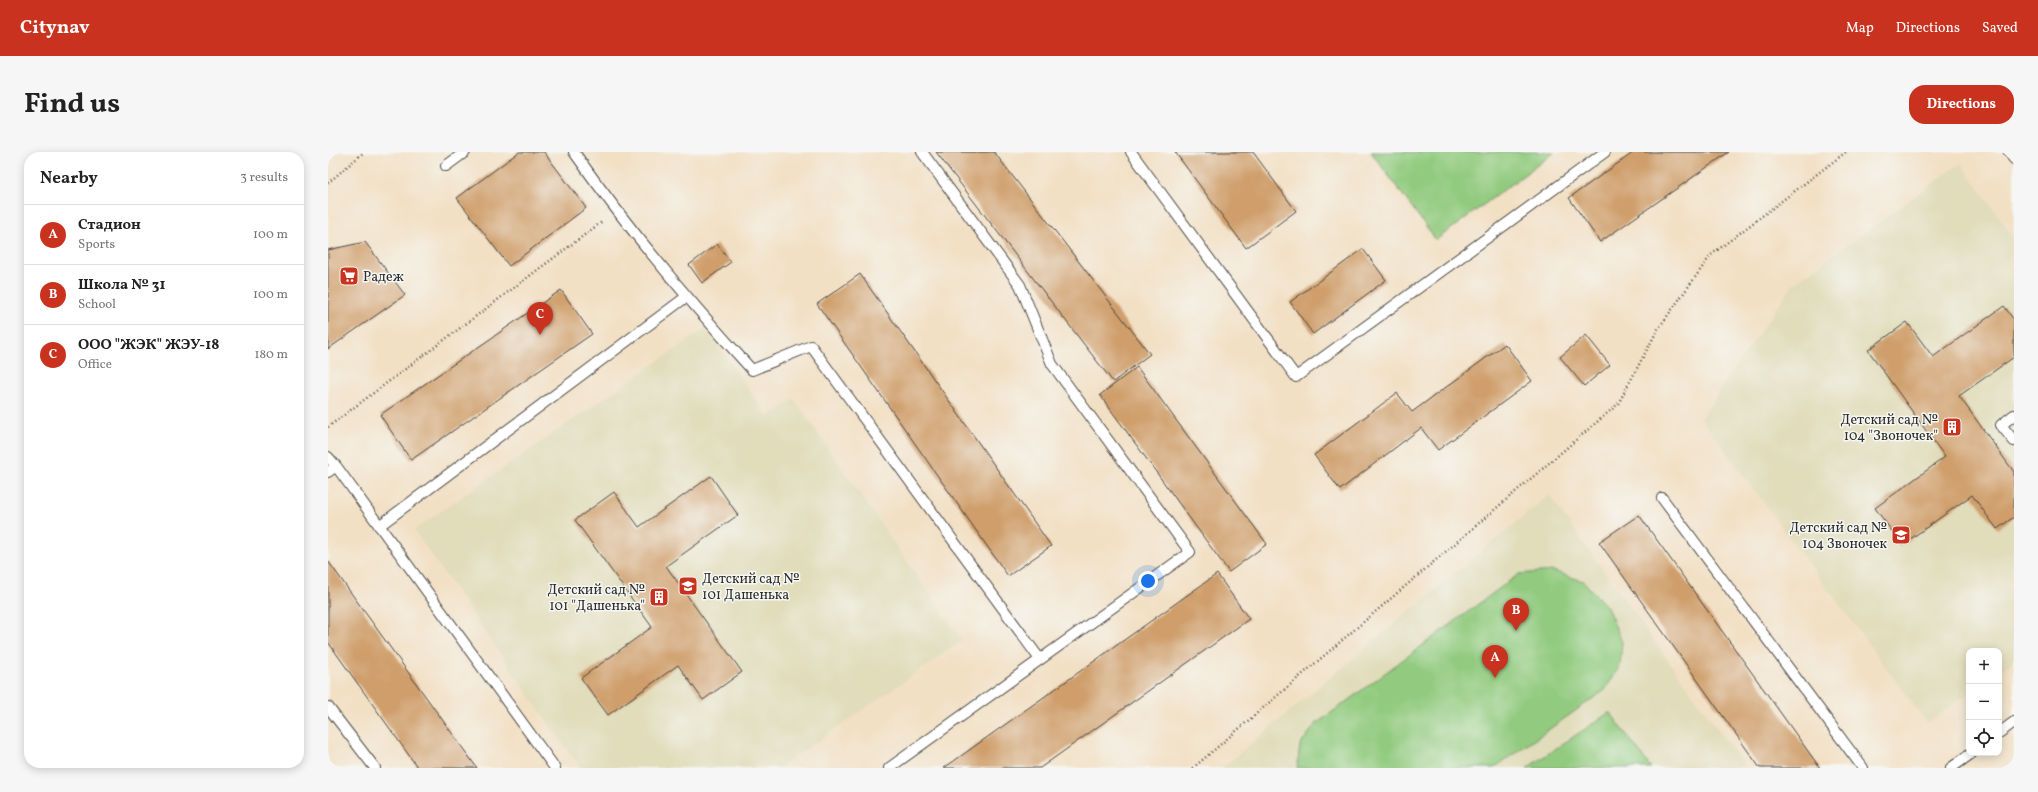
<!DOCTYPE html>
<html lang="en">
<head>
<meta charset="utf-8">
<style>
  :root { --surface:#fff; --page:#f6f6f6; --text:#222; --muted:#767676; --line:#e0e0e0; --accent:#c8321e }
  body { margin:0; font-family:Vollkorn,serif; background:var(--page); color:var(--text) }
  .controls { position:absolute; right:12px; bottom:12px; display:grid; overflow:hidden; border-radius:8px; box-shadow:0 2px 10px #0003 }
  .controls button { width:36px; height:36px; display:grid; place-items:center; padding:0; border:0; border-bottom:1px solid var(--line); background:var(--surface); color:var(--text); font:20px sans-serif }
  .you { position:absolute; left:820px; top:429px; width:14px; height:14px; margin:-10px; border:3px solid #fff; border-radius:50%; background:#1a73e8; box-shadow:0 0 0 6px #1a73e833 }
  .badge { display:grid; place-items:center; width:26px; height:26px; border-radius:50%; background:var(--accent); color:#fff; font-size:13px; font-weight:700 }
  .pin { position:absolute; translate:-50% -33px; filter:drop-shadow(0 1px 2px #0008) }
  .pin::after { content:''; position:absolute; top:21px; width:14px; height:12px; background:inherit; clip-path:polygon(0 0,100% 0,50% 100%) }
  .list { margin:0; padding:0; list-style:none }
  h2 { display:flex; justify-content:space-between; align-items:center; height:52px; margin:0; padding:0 16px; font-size:17px }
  h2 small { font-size:13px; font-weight:400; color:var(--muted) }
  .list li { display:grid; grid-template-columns:26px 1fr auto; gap:12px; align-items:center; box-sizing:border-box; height:60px; padding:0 16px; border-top:1px solid var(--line) }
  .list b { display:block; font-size:15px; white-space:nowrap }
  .list p { margin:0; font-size:13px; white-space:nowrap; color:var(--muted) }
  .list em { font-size:13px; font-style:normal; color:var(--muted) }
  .icon { flex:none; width:22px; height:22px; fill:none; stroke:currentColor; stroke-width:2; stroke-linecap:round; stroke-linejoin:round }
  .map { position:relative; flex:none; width:1686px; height:616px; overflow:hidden; border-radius:16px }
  header { display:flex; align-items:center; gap:24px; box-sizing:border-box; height:56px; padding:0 20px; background:var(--accent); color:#fff }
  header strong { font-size:19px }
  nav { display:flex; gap:22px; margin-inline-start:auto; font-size:14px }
  .intro { display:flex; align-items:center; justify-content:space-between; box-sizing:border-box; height:96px; padding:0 24px }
  h1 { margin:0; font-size:28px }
  .button { padding:10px 18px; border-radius:16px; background:var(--accent); color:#fff; font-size:14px; font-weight:700 }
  main { display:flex; gap:24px; padding:0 24px }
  aside { flex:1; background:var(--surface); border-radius:16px; box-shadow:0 2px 10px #0003 }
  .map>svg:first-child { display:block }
  .built { fill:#e1dcba }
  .green { fill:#92cb7f; stroke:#5e7b55 }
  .building { fill:#cf9e6a }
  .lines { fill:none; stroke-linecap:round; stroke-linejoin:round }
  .lane-casing { stroke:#494642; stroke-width:12 }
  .path { stroke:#494642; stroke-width:2.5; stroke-dasharray:1 3; stroke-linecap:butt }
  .lane { stroke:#fff; stroke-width:10 }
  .labels { text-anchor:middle; stroke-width:3; stroke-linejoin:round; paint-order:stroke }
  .poi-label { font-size:14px; fill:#2b2b2b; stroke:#f6f6f2; text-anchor:end }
</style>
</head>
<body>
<header>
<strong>Citynav</strong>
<nav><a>Map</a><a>Directions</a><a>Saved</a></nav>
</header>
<div class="intro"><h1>Find us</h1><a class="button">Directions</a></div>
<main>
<aside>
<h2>Nearby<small>3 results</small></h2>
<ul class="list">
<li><span class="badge">A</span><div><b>Стадион</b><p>Sports</p></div><em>100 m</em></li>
<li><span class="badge">B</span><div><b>Школа № 31</b><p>School</p></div><em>100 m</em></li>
<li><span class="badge">C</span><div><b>ООО &quot;ЖЭК&quot; ЖЭУ-18</b><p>Office</p></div><em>180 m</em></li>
</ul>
</aside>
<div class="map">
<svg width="1686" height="616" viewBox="0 0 1686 616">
  <rect width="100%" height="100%" fill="#f6f6f2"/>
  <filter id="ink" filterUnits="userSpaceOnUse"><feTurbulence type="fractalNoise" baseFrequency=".025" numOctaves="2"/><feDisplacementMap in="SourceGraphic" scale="8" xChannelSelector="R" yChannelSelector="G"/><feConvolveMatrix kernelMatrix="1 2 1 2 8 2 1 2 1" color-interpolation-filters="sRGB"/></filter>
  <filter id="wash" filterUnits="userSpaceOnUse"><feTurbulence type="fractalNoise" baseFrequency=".012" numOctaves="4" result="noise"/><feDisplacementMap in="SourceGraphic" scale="16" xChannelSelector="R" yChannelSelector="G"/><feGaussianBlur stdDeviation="0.9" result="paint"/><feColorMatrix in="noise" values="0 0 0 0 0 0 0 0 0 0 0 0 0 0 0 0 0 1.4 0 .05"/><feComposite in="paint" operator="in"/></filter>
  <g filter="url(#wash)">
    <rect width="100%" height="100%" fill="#f2e0c5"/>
    <!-- built -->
    <path class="built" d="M1633,11L1686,86V509L1671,520V499H1641V541L1599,571L1373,266L1465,132Z
      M378,176L440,265L466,247L634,489L451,616H252L86,378Z
      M1221,343L1418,616H894Z"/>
    <!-- green -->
    <path class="green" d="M1043,0H1227L1108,88Z
      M1225,419L1255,429L1279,455L1294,490L1292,514L1277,538L1166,616H969L972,593L988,572L1191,422Z
      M1282,560L1323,616H1199Z"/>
    <g id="blocks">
      <!-- building -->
      <path class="building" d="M191,0H216L258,56L181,114L129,46Z
        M608,0H666L822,202L785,230Z
        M847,0H925L968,59L918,96Z
        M1306,0H1401L1272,90L1241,46Z
        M37,90L77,143L0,197V98Z
        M389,92L403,110L374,131L361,113Z
        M1035,97L1058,128L985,182L962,150Z
        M532,122L723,394L680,424L489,152Z
        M233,138L264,182L83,308L52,263Z
        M1676,154L1686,168V205L1631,244L1686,320V365L1669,377L1644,343L1574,393L1547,356L1617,305L1540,198L1579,170L1605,205Z
        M1258,183L1282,213L1256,234L1232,205Z
        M1177,192L1204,229L1110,298L1093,276L1012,338L986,303L1069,241L1084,260Z
        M809,215L939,392L901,420L772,243Z
        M383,324L410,363L338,414L414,520L375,548L350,513L280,563L253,526L324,475L247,368L286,340L311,375Z
        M1311,363L1492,616H1432L1271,390Z
        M0,409L149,616H90L0,490Z
        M889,422L921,467L712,616H616Z"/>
    </g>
  </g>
  <g filter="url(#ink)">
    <use href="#blocks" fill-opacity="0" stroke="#494642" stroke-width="1"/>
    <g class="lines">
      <defs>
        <path id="lane" d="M246,0C300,77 361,149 424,218L483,194L711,506
          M803,0L968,225L1277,0
          M1681,0L1686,7
          M118,14L137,0
          M1686,263L1673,273L1686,289
          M0,305L8,314L0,320
          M8,314L227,616
          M1334,346L1535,616
          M51,374L358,145
          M0,555L47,616
          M1671,581L1686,570
          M561,616L862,400L724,212L692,133L594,0
          M1623,616L1644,601"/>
      </defs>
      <!-- lane casing -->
      <use href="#lane" class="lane-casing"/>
      <!-- path -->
      <path class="path" d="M0,31L36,0
        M0,275L275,69
        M865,616L1290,252L1330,177L1383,103L1518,0"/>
      <!-- lane -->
      <use href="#lane" class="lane"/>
    </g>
  </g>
  <!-- icons -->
  <defs>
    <symbol id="supermarket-square" viewBox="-11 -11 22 22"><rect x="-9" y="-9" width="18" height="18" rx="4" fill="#c8321e" stroke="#f6f6f2"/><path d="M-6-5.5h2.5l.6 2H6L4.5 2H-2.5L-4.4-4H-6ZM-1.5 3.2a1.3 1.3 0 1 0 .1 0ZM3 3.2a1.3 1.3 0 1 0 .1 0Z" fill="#fff"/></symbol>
    <symbol id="building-square" viewBox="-11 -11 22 22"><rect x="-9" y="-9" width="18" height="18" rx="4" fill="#c8321e" stroke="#f6f6f2"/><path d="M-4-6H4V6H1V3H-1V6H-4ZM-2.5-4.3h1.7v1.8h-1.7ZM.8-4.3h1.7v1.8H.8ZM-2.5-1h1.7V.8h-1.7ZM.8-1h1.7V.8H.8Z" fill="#fff"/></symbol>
    <symbol id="school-square" viewBox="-11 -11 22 22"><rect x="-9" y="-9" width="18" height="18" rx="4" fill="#c8321e" stroke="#f6f6f2"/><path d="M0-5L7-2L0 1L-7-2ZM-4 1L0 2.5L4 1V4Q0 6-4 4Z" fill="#fff"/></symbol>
  </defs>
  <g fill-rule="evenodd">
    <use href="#supermarket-square" x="10" y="113" width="22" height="22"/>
    <use href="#building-square" x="1613" y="264" width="22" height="22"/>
    <use href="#school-square" x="1562" y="372" width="22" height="22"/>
    <use href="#school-square" x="349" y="423" width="22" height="22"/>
    <use href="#building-square" x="320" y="434" width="22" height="22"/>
  </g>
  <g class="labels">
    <!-- poi labels -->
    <g class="poi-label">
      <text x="35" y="129" text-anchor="start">Радеж</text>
      <text x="1610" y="272">Детский сад №<tspan x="1610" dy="16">104 "Звоночек"</tspan></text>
      <text x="1559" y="380">Детский сад №<tspan x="1559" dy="16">104 Звоночек</tspan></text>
      <text x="374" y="431" text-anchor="start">Детский сад №<tspan x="374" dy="16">101 Дашенька</tspan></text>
      <text x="317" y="442">Детский сад №<tspan x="317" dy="16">101 "Дашенька"</tspan></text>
    </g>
  </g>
</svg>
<div class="controls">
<button>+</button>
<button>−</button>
<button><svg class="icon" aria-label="locate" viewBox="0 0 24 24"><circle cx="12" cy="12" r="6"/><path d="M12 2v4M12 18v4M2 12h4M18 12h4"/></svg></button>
</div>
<div class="you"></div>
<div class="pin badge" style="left:1167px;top:526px">A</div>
<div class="pin badge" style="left:1188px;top:479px">B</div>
<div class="pin badge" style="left:212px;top:183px">C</div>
</div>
</main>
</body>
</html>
